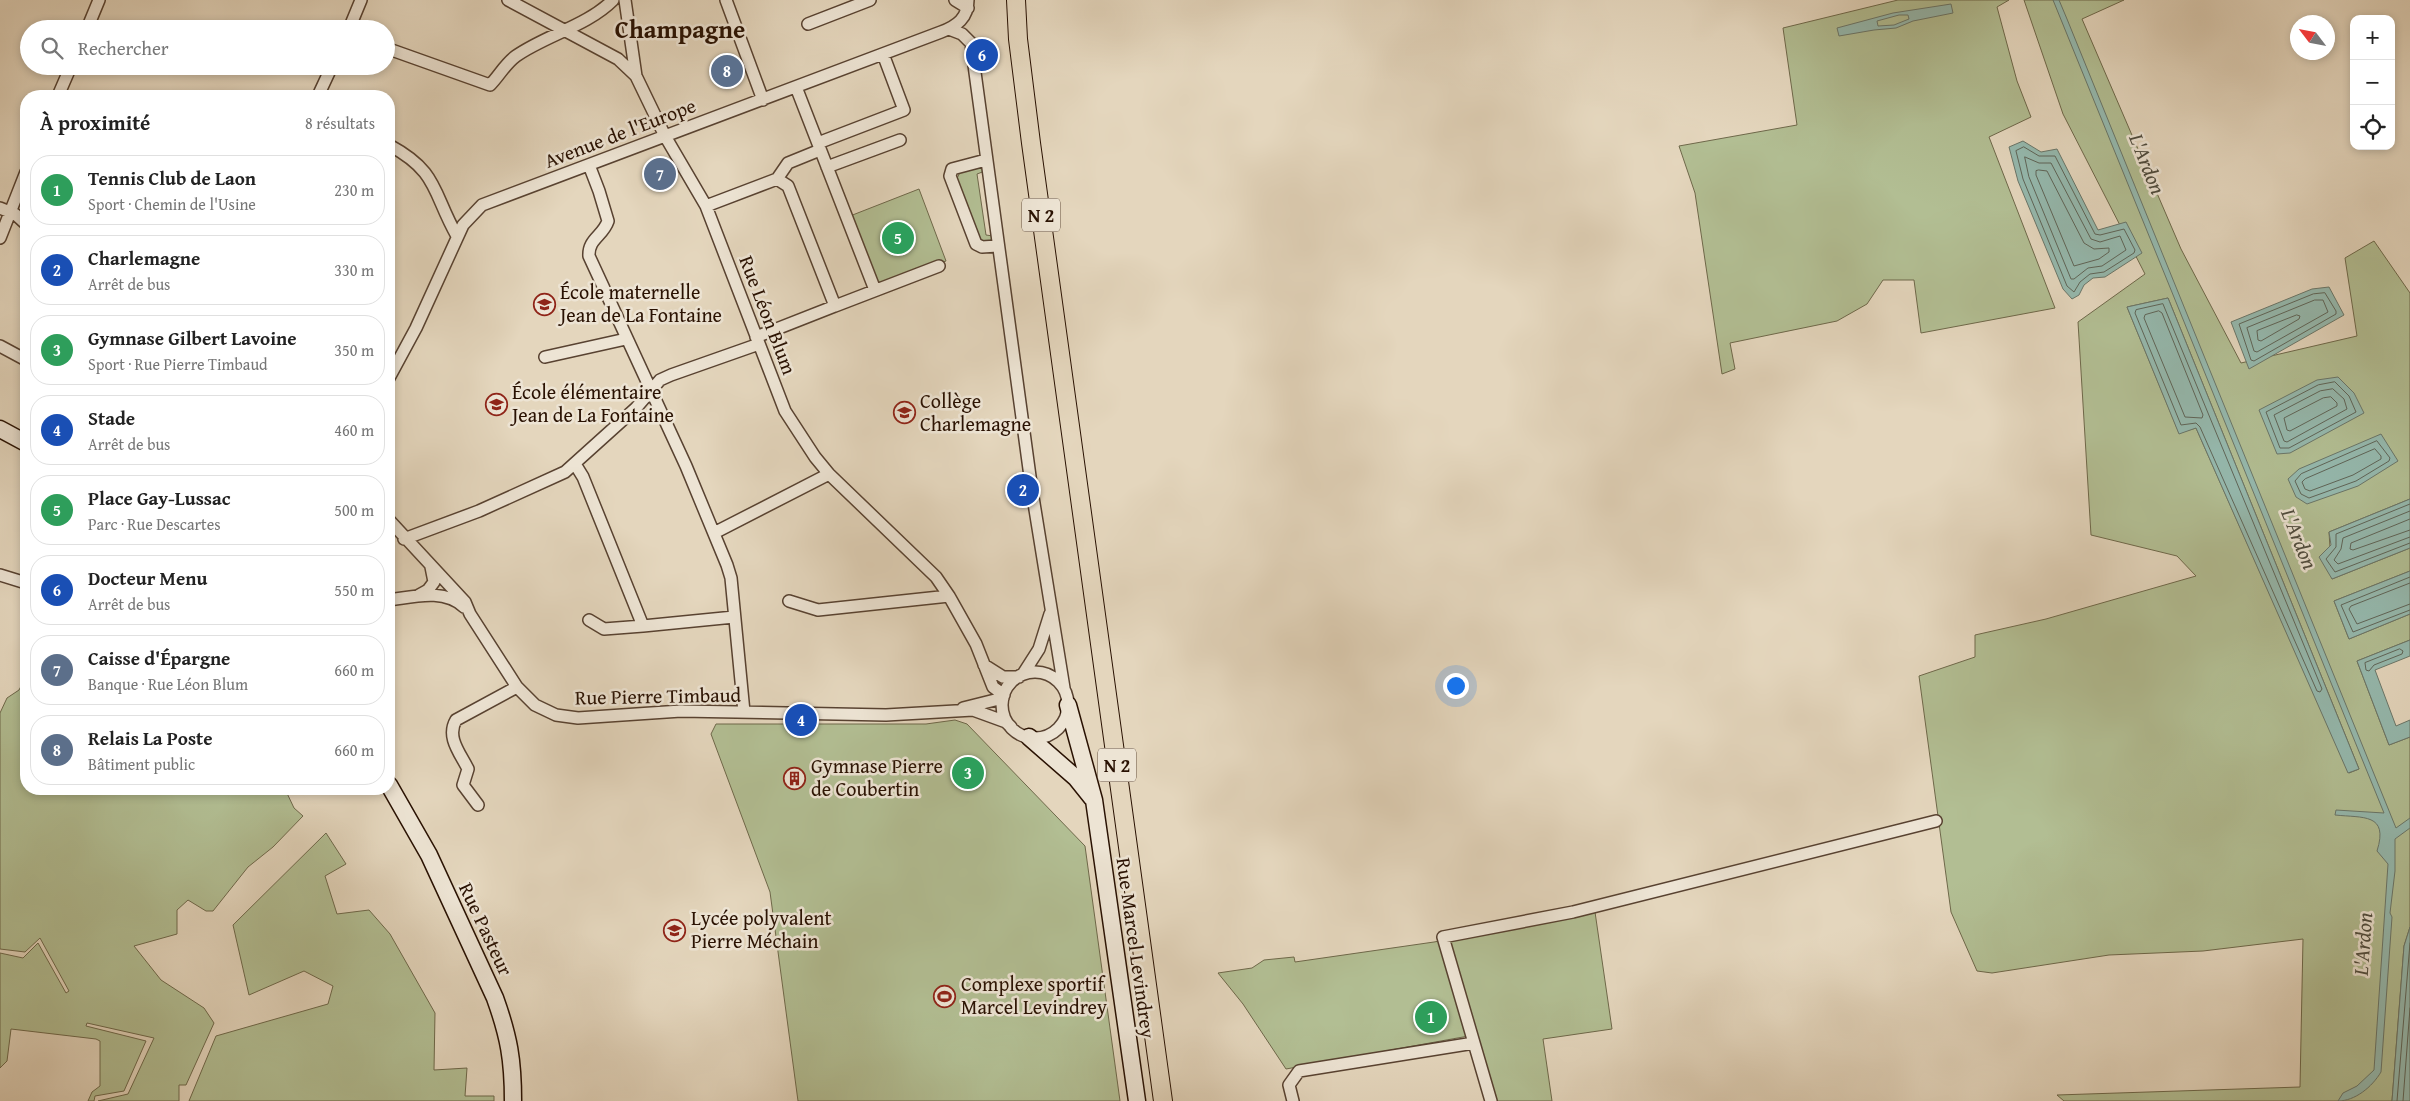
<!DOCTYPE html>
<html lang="fr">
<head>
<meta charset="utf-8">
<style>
  :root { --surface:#fff; --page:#f2f2f2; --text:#222; --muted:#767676; --line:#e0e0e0; --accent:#8f2418 }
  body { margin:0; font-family:"Gentium Book Plus",serif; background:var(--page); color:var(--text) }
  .controls { position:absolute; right:15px; top:15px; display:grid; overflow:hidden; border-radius:10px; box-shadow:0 2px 8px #0003 }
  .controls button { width:45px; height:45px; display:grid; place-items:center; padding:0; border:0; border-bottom:1px solid var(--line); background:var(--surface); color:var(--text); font:25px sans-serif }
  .compass { position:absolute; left:2290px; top:15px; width:45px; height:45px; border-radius:50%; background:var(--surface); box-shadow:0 2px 8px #0003; rotate:302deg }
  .you { position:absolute; left:1455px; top:685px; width:18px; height:18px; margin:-12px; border:4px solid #fff; border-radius:50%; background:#1a73e8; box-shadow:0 0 0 8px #1a73e833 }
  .badge { display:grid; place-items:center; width:32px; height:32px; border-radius:50%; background:var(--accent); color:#fff; font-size:16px; font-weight:700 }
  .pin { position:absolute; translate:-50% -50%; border:2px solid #fff; box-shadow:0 1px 5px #0006 }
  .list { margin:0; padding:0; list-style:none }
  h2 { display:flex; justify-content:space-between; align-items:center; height:65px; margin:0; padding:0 20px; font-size:21px }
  h2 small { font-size:16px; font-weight:400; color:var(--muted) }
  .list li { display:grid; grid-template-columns:32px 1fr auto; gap:15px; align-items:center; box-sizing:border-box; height:70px; margin:0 10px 10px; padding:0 10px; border:1px solid var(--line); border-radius:20px }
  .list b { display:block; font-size:19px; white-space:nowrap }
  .list p { margin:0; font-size:16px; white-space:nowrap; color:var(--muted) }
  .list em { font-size:16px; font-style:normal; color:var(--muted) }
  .icon { flex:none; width:28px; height:28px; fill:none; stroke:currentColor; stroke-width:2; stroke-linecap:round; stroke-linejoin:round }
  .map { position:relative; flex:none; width:2410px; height:1101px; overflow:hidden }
  .search { position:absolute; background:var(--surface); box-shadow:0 2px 8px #0003; left:20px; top:20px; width:375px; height:55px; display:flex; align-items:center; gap:12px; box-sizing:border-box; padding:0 18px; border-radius:28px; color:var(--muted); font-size:19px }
  .panel { position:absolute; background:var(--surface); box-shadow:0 2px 8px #0003; left:20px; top:90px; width:375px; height:705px; border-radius:20px }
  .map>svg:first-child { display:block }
  .green { fill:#b2be93; stroke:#6e684a; fill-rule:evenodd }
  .water { fill:#95b9ae; stroke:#6a7669; fill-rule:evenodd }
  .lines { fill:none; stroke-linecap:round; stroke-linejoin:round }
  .shore { stroke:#5f6558; stroke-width:1 }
  .street-casing { stroke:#584231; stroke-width:14 }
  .secondary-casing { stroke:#291102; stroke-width:19 }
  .primary-casing { stroke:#291102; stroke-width:20 }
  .street { stroke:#ede4d4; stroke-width:11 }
  .secondary { stroke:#ede4d4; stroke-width:16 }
  .primary { stroke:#e4d6bd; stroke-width:18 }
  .labels { text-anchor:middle; stroke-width:5; stroke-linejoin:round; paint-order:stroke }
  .shield { fill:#ede4d4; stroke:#645041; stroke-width:1 }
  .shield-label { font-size:19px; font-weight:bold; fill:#291102 }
  .street-label { font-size:20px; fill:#291102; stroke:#ede4d4 }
  .poi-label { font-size:20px; fill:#291102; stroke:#ede4d4; text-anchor:start }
  .water-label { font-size:21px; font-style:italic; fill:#4f4c3e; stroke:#ede4d4 }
  .district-label { font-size:25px; font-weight:bold; fill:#291102; stroke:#ede4d4 }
</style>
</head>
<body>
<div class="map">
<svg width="2410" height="1101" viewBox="0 0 2410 1101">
  <rect width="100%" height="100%" fill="#e4d6bd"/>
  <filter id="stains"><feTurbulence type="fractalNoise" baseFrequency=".004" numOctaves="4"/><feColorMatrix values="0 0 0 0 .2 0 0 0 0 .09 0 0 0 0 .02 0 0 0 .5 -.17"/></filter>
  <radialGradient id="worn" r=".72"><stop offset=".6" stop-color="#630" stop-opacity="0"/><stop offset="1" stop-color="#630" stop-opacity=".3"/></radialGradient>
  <!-- green -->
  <path class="green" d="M1898,0H2009L1997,7L2017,81L2031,117L1989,137L2055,308L1921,333L1914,280H1883L1867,304L1837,321L1730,343L1735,369L1722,374L1695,193L1679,146L1797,125L1783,28Z
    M2024,0H2124L2082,19L2181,249L2241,363L2357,336L2345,258L2374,241L2410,293V499L2329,532L2332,579L2410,548V571L2334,601L2349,639L2410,614V640L2357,661L2389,745L2410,737V927L2404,946L2392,1101H2064L2057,1095L2300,1087L2303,939L2203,951L2109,955L1992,973L1977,971L1951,912L1919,676L1975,657V635L2046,619L2196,576L2177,556L2091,535L2078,322L2145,274L2063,114ZM2168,298L2359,769L2349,773L2196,428L2179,433L2127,307Z
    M978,166L985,171L977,174L986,235L993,236L991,240L985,244L977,240L955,183L960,172Z
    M919,189L946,261L878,288L850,216Z
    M26,677V789H285L294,808L303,816L273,847L248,867L213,911H206L188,900L177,910V934L134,946L161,980L204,1008L214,1023L186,1085H179V1101H98L128,1094L154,1038L87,1023L86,1026L146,1041L124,1091L95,1096L94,1101H88L92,1092L100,1086V1041L96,1039L11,1029L7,1061L0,1068V953L23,958L38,943L66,993L69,991L40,938L25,952L0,949V713L7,698L19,690Z
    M955,720L967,724L1085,846L1120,1101H798L770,892L711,734L716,724H926Z
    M326,833L346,864L325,876L337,914L369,910L390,934L435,1013L434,1070L467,1068L465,1096H494V1101H189L216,1036L328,1004L333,986L304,971L249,995L233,925Z
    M1595,912L1612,1029L1543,1039L1552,1101H1493L1474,1035L1286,1069L1243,1004L1218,973L1252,968L1264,960L1294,957L1295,962L1434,942Z"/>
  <!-- water -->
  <path class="water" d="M2053,0H2059L2067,19L2396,828L2410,818V828L2395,839V871L2390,913L2392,917L2381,1072C2372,1087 2355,1101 2338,1101L2343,1093L2357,1086L2374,1070L2388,864L2377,851C2389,813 2363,818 2335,815L2336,810L2384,813Z
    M1951,4L1953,13L1913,21L1896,28L1874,30L1839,36L1837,28L1893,13ZM1899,15H1908L1909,19L1894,25L1878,26L1877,21Z
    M2023,141L2041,152L2057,149L2098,230L2126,222L2142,253L2105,277L2093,278L2084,285L2079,295L2072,299L2063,289L2018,181L2009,147Z
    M2329,287L2344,315L2249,369L2231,322L2312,289Z
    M2168,298L2359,769L2348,773L2196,428L2179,434L2127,307Z
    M2338,377L2354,393L2364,413L2290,453L2277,454L2259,410L2317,380Z
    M2381,434L2398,461L2358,486L2307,504L2296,497L2288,479L2299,469Z
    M2410,499V548L2332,579L2319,557L2331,545L2329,532Z
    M2410,571V614L2349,639L2334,601Z
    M2410,640V656L2375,670L2396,726L2410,720V737L2389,745L2357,661Z
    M2410,927V1101H2392L2404,946Z"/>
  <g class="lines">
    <!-- shore -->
    <path class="shore" d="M2024,147L2039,156H2055L2095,234L2100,235L2124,229L2135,250L2134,253L2104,272L2090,274L2080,282L2074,292L2067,286L2023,179L2016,151Z
      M2025,157L2039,163H2051L2091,239L2100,242L2120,236L2126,250L2102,266L2088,268L2074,279H2071L2029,177Z
      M2039,170L2047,171L2084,243L2094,249L2109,248V252L2099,259L2074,266L2036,175V171Z
      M2325,293L2336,311V314L2254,361L2251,360L2239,324L2313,294Z
      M2315,300H2323L2328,312L2257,352L2254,351L2247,328Z
      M2163,304L2322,689L2320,692L2317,691L2200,427L2196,423L2181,425L2135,313L2136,310Z
      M2159,311L2162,313L2203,415L2202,418L2185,417L2144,318L2145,315Z
      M2297,315L2300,316L2299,319L2261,341L2258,340L2257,331Z
      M2335,382L2349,396L2356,412L2289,448H2280L2266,412L2318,385Z
      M2333,389L2344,399L2347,409L2287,442L2284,441L2274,415L2320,391Z
      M2331,397L2337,403V406L2290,431L2287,430L2284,418L2323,398Z
      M2377,441L2390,458L2389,461L2356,481L2309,498L2301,494L2295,481L2301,474Z
      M2375,449L2381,456V459L2353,475L2310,491L2305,489L2302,482L2305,479Z
      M2410,504L2336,534V547L2326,559L2335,572L2410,543
      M2410,511L2343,538L2341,549L2334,560L2338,564L2410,537
      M2410,519L2351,543L2350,549L2353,550L2410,530
      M2410,577L2341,605L2353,632L2410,610
      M2410,583L2351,606L2349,609L2357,624L2410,604
      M2400,649L2403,651L2402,654L2374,665L2369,671L2366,670L2365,663Z
      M2397,1101L2410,943
      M2403,1101L2410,1008"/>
    <defs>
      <path id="street" d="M508,0L618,59L636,76L665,136L706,206L785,411L815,457L829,474L936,577L949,596L976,644L993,687L1004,695
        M625,0L636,76
        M726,0L763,100
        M955,0L968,8
        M808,24L870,0
        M87,29L99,0
        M349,29L361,0
        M949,29L962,34L971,43L1032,491L1064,688
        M386,48L490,85C499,76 505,64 516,56C546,35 587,26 613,0
        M796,87L875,290
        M58,96L71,66
        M318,96L332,66
        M818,143L904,110L883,54
        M389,145C439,172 432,192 457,236
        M986,160L952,169L950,176L976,244L982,247L997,246
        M589,165L599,191L608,221C603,236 588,239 589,256L686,466L727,565L731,578L744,712
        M827,167L900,140
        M706,206L777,179L788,163L820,150
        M0,208L15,214L26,224
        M0,238L26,172
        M835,306L939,266
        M756,337L835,306L788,186L777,179
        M0,346L26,360
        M545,357L626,339
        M389,378L416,328L463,225L482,205L941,32C957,26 968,18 968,0
        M575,464L583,477L643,626L734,617
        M389,520L465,602L470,614L517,687L535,705L556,715L578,718L681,711L886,715L973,710L1006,722L1011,727
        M714,533L829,474
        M404,539L479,511L565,472L636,408L660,380L671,375L759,344
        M0,575L26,583
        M419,595L428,590L434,582L431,567
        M389,600C413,597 444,588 464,607
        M789,601L818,610L949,596
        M589,620L604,629L643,626
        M984,665L1003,677H1019
        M1002 705a33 33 0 1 1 66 0a33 33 0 1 1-66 0Z
        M1023,674L1039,649L1050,614
        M963,708L1003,698
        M478,805L463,785L468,769C460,753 446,737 456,720L517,687
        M1293,1101L1289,1085L1299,1071L1474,1043
        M1491,1101L1443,937L1573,912L1936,821"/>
      <path id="secondary" d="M0,429L26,443
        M1068,705L1094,800L1137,1101
        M1029,737L1076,778L1092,798
        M389,785L429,855L495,998C509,1037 513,1060 513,1101"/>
      <path id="primary" d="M1016,0L1018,39L1031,143L1163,1101"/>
    </defs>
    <!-- street casing -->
    <use href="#street" class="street-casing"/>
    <!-- secondary casing -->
    <use href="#secondary" class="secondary-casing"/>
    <!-- primary casing -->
    <use href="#primary" class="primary-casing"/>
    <!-- street -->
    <use href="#street" class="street"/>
    <!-- secondary -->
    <use href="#secondary" class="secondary"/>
    <!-- primary -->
    <use href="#primary" class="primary"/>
  </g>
  <!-- icons -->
  <defs>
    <symbol id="school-ring" viewBox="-11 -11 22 22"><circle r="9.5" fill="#ede4d4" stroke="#8f2418" stroke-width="1.5"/><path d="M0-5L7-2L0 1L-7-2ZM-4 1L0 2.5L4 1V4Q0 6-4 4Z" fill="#8f2418"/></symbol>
    <symbol id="building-ring" viewBox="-11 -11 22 22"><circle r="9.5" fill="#ede4d4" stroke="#8f2418" stroke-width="1.5"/><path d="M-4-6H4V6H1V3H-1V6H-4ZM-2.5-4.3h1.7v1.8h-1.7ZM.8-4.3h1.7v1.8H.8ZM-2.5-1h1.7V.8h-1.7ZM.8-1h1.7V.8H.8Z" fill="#8f2418"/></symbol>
    <symbol id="stadium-ring" viewBox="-11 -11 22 22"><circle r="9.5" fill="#ede4d4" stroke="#8f2418" stroke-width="1.5"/><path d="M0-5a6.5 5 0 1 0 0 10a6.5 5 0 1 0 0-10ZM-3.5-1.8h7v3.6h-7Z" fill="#8f2418"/></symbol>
  </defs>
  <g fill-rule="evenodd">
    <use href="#school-ring" x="532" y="292" width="25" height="25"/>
    <use href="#school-ring" x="484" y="392" width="25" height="25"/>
    <use href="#school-ring" x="892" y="400" width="25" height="25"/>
    <use href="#building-ring" x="782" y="766" width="25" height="25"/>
    <use href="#school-ring" x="662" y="918" width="25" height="25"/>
    <use href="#stadium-ring" x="932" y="984" width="25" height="25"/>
  </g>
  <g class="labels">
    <!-- shield labels -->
    <g class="shield">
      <rect x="1022" y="198.5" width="38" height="33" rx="4"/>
      <rect x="1098" y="748.5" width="38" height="33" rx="4"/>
    </g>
    <g class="shield-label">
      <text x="1041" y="222">N 2</text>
      <text x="1117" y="772">N 2</text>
    </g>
    <!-- street labels -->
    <g class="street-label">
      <text transform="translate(620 133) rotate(-21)" y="7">Avenue de l'Europe</text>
      <text transform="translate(768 315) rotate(69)" y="7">Rue Léon Blum</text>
      <text transform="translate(658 696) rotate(-1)" y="7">Rue Pierre Timbaud</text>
      <text transform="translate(486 929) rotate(65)" y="7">Rue Pasteur</text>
      <text transform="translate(1136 948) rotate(82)" y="7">Rue Marcel Levindrey</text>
    </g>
    <!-- poi labels -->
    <g class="poi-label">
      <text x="560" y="299">École maternelle<tspan x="560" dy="23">Jean de La Fontaine</tspan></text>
      <text x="512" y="399">École élémentaire<tspan x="512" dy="23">Jean de La Fontaine</tspan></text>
      <text x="920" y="408">Collège<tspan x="920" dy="23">Charlemagne</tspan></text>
      <text x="811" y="773">Gymnase Pierre<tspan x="811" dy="23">de Coubertin</tspan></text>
      <text x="691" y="925">Lycée polyvalent<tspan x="691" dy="23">Pierre Méchain</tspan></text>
      <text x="961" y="991">Complexe sportif<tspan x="961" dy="23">Marcel Levindrey</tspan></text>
    </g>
    <!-- water labels -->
    <g class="water-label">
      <text transform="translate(2147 164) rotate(68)" y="7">L'Ardon</text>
      <text transform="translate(2299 539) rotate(68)" y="7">L'Ardon</text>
      <text transform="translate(2363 944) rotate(-86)" y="7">L'Ardon</text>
    </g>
    <!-- district labels -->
    <g class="district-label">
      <text x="680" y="38">Champagne</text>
    </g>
  </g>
  <rect width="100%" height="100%" filter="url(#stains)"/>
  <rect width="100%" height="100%" fill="url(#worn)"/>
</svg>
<div class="controls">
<button>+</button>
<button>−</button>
<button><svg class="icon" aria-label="locate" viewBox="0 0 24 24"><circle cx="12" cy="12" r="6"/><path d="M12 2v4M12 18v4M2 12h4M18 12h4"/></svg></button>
</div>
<svg class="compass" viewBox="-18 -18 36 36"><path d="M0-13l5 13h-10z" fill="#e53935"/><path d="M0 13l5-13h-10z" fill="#767676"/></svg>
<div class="you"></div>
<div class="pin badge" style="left:1431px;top:1017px;background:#2e9e5b">1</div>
<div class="pin badge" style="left:1023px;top:490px;background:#1a4fb4">2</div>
<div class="pin badge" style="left:968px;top:773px;background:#2e9e5b">3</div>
<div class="pin badge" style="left:801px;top:720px;background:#1a4fb4">4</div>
<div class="pin badge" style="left:898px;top:238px;background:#2e9e5b">5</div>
<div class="pin badge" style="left:982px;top:55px;background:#1a4fb4">6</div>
<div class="pin badge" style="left:660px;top:174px;background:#5c6f8a">7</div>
<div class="pin badge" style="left:727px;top:71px;background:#5c6f8a">8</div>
<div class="search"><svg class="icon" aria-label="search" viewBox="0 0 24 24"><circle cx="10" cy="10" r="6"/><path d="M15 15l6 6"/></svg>Rechercher</div>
<section class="panel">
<h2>À proximité<small>8 résultats</small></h2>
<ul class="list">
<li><span class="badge" style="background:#2e9e5b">1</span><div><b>Tennis Club de Laon</b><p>Sport · Chemin de l'Usine</p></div><em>230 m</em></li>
<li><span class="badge" style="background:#1a4fb4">2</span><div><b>Charlemagne</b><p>Arrêt de bus</p></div><em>330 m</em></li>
<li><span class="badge" style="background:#2e9e5b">3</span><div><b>Gymnase Gilbert Lavoine</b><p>Sport · Rue Pierre Timbaud</p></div><em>350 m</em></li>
<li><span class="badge" style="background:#1a4fb4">4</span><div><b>Stade</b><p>Arrêt de bus</p></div><em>460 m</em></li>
<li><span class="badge" style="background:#2e9e5b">5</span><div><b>Place Gay-Lussac</b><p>Parc · Rue Descartes</p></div><em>500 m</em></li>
<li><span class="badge" style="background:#1a4fb4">6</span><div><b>Docteur Menu</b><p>Arrêt de bus</p></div><em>550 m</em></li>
<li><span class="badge" style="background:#5c6f8a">7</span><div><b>Caisse d'Épargne</b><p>Banque · Rue Léon Blum</p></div><em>660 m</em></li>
<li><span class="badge" style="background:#5c6f8a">8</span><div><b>Relais La Poste</b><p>Bâtiment public</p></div><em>660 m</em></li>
</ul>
</section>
</div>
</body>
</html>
